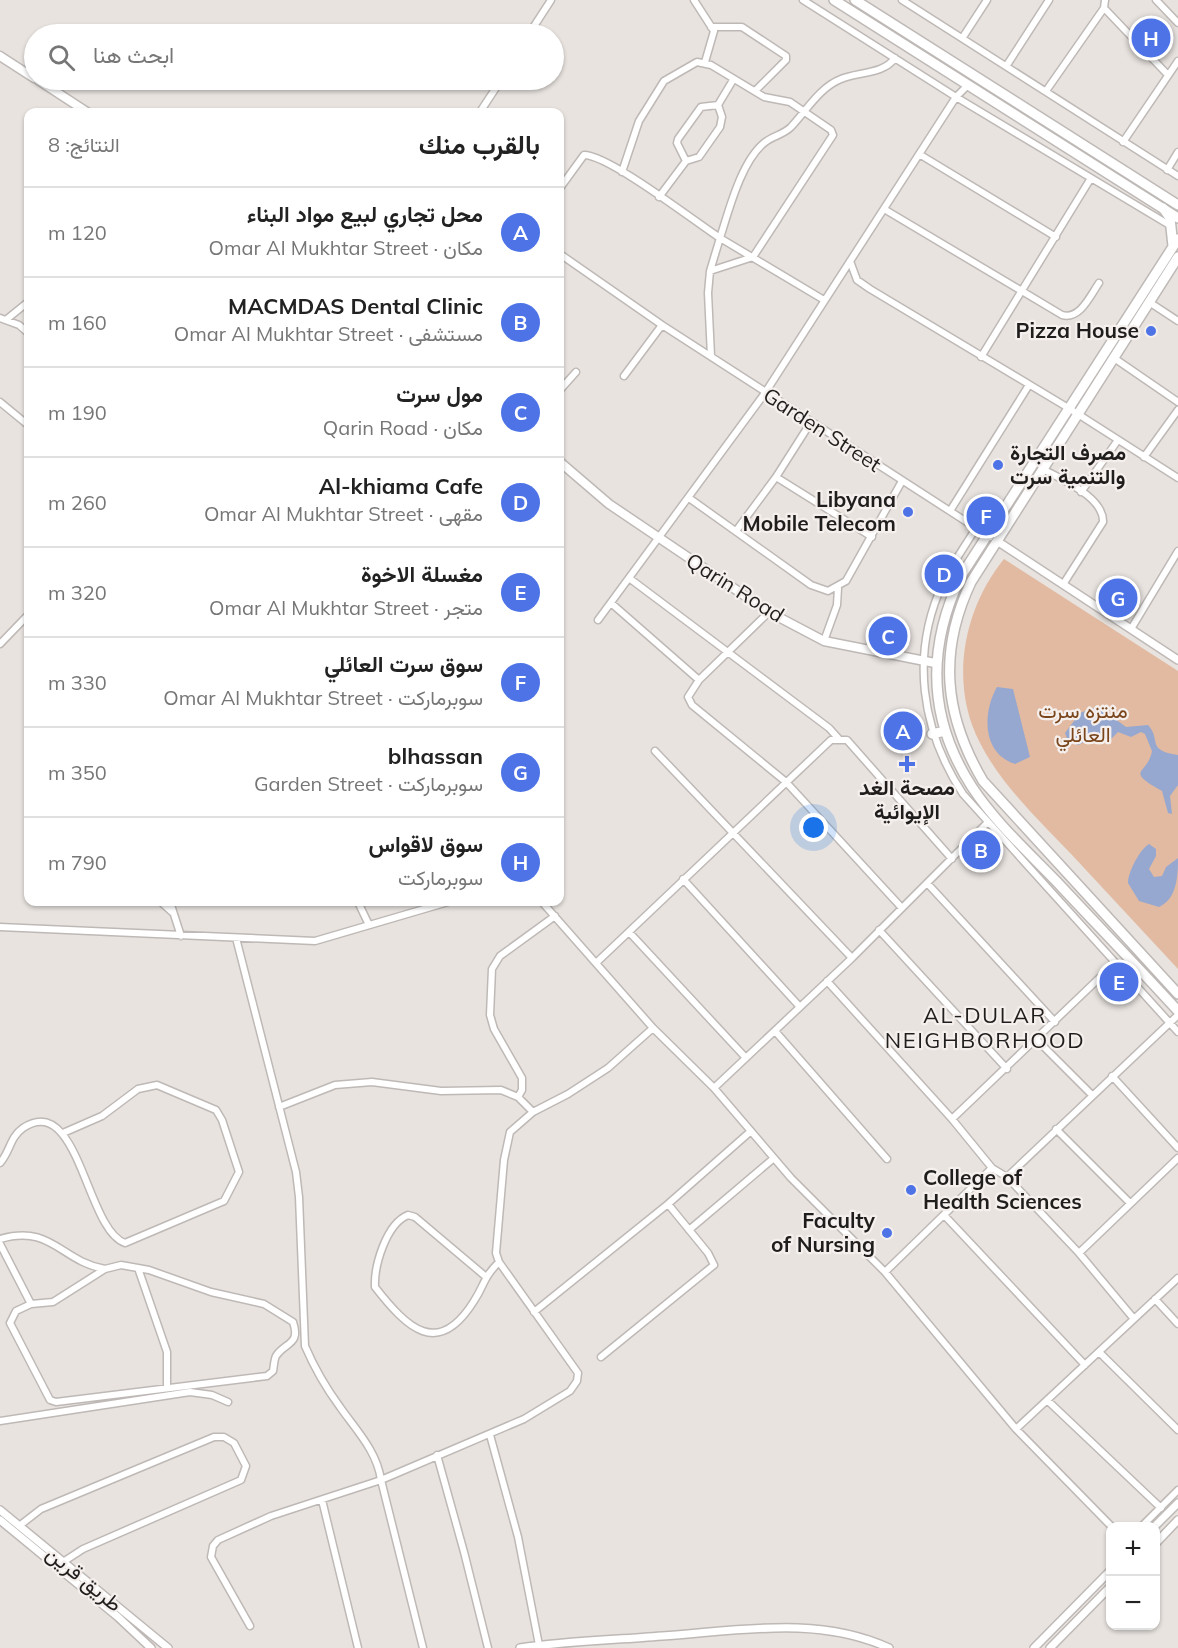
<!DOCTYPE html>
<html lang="ar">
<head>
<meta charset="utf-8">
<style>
  :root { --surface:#fff; --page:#f2f2f2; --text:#222; --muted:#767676; --line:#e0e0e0; --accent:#4d73e6 }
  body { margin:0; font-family:Mulish,Vazirmatn,sans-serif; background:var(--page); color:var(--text); direction:rtl }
  .controls { position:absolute; right:18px; bottom:18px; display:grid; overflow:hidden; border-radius:12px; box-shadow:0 2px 4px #0004 }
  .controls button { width:54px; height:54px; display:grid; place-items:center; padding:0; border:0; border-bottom:2px solid var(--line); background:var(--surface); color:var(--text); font:30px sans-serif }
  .you { position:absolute; left:814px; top:828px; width:21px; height:21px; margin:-15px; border:4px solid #fff; border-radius:50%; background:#1a73e8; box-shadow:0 0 0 9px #1a73e833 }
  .badge { display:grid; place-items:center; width:39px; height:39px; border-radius:50%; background:var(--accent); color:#fff; font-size:20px; font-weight:700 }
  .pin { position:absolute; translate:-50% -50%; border:3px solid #fff; box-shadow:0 2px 6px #0006 }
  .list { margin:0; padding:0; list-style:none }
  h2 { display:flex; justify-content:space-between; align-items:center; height:78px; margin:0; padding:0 24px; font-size:26px }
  h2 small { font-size:20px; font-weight:400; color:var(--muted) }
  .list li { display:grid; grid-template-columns:39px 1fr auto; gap:18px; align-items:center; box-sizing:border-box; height:90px; padding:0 24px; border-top:2px solid var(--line) }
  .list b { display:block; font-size:22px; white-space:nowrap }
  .list p { margin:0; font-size:20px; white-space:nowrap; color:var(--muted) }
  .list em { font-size:20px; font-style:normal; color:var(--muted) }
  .icon { flex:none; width:33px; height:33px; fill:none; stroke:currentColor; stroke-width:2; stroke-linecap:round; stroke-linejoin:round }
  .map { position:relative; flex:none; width:1178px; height:1648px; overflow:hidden; direction:ltr }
  .search { position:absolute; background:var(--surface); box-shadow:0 2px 4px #0004; left:24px; top:24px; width:540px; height:66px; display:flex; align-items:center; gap:15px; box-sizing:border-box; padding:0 21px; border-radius:33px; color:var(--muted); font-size:22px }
  .panel { position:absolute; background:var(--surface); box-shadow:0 2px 4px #0004; left:24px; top:108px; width:540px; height:798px; border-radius:12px; direction:rtl }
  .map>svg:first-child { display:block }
  .green { fill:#e1baa1 }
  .water { fill:#97a8d0 }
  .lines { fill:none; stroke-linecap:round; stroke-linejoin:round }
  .minor-casing { stroke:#beb9b6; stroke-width:9 }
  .tertiary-casing { stroke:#beb9b6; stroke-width:10 }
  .secondary-casing { stroke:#beb9b6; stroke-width:11 }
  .primary-casing { stroke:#beb9b6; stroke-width:12 }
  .trunk-casing { stroke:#beb9b6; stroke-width:12 }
  .minor { stroke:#fff; stroke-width:6 }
  .tertiary { stroke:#fff; stroke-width:7 }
  .secondary { stroke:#fff; stroke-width:8 }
  .primary { stroke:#fff; stroke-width:9 }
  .trunk { stroke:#fff; stroke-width:9 }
  .poi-dot { fill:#4d73e6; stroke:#f5f0ed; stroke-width:2 }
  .labels { text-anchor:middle; stroke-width:4.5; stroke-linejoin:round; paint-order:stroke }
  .poi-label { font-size:21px; font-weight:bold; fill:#201e1d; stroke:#f5f0ed; text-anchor:end }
  .street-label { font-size:21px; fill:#201e1d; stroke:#f5f0ed }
  .park-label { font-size:21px; fill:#7a451b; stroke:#f5f0ed }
  .neighbourhood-label { font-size:22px; letter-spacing:1.5px; fill:#201e1d; stroke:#f5f0ed }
</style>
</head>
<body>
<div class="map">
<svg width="1178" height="1648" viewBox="0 0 1178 1648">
  <rect width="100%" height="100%" fill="#e8e3df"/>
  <!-- green -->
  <path class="green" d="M1004,559L1178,671V969C1143,931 1108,894 1073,856C1040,821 1002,786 980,743C949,684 963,609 1004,559Z"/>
  <!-- water -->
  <path class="water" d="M997,687L1013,689L1030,757L1015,764C981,753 983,711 997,687Z
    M1093,708L1102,709L1126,727L1148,725C1162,740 1145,750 1178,755V785L1170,796L1172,814L1168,813L1162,791C1123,769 1148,775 1152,751L1145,734L1141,732L1131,737L1118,732L1109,741L1094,738L1078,745L1068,741L1065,733L1080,713Z
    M1149,844L1156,849V856L1149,869L1154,877L1162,876L1166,867L1178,858C1178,876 1177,899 1159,907L1139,901L1128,883C1128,872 1140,849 1149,844Z"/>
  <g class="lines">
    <defs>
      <path id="minor" d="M694,0L714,31L705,62
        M803,0L956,97L1171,226
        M902,0L1178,176
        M1105,0L1104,8L1168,75
        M1156,0L1178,23
        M711,27H742L786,56V60L755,91
        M529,34L551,0
        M963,37L987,0
        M1007,65L1049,0
        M1046,91L1104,8
        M480,112L501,80
        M1123,142L1178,61
        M919,154L1056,237
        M686,161L677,143L678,139L701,107L718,105
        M1167,170L1178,152
        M622,172L639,121L664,81L697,62L711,65L764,97L790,102L831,130L833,135L753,257L710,271
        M560,188L584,155C609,155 694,221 720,238C729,210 741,162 764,143C772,136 783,135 791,127C806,111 820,87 841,79C858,72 884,74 895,58
        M659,197L686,161L699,157L720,127L722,117L718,105L733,80
        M884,209L1062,315C1080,320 1090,296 1099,283
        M560,254L662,325L990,537
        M850,261L857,280L870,289L1070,409L1178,478
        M1149,302L1178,321
        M0,318L19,325L28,333
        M7,319L28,302
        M711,356L708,293L710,271L720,238L824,300
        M981,357L1091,178
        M1114,358L1178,402
        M624,376L662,325
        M560,390L576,372
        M0,402L28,425
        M1144,457L1178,410
        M1043,469C1062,480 1104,497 1103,522L1064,583
        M776,477L811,422
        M1081,492L1118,440
        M689,498L811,585L828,591L846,581L902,481
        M950,511L1029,385
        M976,528C965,546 952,564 943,583C910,654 921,730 963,794L1178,1032
        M736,531L776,477L872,537
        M629,578L829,728L838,738
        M611,603L699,680
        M769,612L699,680L688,697L692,705L786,782L901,907
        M598,620L765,393L956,97L968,85
        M1131,629L1178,551
        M824,641L837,605L838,588
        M0,644L28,615
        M655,751L852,958
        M683,879L800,1007
        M927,883L1055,1022
        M161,902L172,912
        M170,902L181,936
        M358,902L369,925
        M542,902L653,1028L714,1088L791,1178L885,1272L1016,1429L1111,1526
        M0,927L315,941L448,902
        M879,930L1007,1069
        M629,932L746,1058
        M236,938L296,1172L299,1197L305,1346C314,1367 326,1388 340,1407C356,1430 377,1451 381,1480L271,1516L218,1540L213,1546L211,1557L250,1626
        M596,963L831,740H847L952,859
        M827,981L952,1119L992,1168L1007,1177L1079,1253L1134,1319
        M775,1031L887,1159
        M1037,1040L1092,1095
        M1112,1076L1178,1148
        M714,1088L852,958L988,822
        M518,1097L522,1090V1078L494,1029L490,1015L492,969L500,956L555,916
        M279,1107L335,1085L372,1082L441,1091L501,1090L518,1097L533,1112
        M952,1119L1115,963
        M1056,1129L1130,1203
        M0,1163C10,1152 10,1137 23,1128C79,1091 86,1230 125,1243L224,1201L239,1172L222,1120L216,1110L157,1085L138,1089L102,1116L63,1133
        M1007,1177L1178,1015
        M944,1215L1085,1365
        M689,1230L774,1158
        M0,1239C52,1224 60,1261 105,1269
        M0,1244L31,1304L16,1311L10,1323L50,1400L56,1402L267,1376L273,1371C274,1366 274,1360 276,1356C285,1342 301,1345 293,1322L264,1304L211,1292L149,1270L121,1265L105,1269L53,1302L31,1304
        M1079,1253L1178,1158
        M138,1268L167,1352V1387
        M885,1272L992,1168
        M485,1276L415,1217L408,1215C386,1224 374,1266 375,1287C407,1328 438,1359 474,1301C485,1284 483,1278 499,1262
        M1155,1299L1178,1324
        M534,1312L668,1204L751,1131
        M1099,1352L1178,1430
        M601,1357L714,1265L708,1253L668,1204
        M1047,1400L1161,1508
        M0,1421L190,1392L212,1395L228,1402
        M1016,1429L1178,1278
        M490,1435L518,1537L539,1645
        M437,1455L464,1552L488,1648
        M322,1500L358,1648
        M19,1526L41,1509L214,1437H224L234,1443L246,1466L241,1480L83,1549L63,1562
        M1142,1526L1178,1490
        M423,1648L381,1480L524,1419L570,1391L577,1381L578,1373L499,1262L496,1253L504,1160L510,1132L533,1112L568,1094L608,1068L653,1028"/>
      <path id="tertiary" d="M997,541L1178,660
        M0,1510L168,1648
        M0,1520L118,1617L151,1648
        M1155,1526L1178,1503
        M1156,1543L1178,1520
        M520,1648C567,1641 615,1640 662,1636C738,1631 817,1615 889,1648
        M1034,1648L1110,1571
        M1050,1648L1110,1587"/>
      <path id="secondary" d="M0,56L34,78
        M38,80L87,112
        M560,462L609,504L769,612L824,641L935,663"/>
      <path id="primary" d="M1163,208L1170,218L1173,246
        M1178,239L961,576C926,649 928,719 972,787C995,822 1028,852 1057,882C1097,925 1138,967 1178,1011
        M1178,257L971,582C938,652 944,715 983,781L1178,994
        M942,585L955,588
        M932,734L945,731"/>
      <path id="trunk" d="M834,0L1178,218
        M855,0L1178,205"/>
    </defs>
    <!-- minor casing -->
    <use href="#minor" class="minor-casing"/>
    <!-- tertiary casing -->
    <use href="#tertiary" class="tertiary-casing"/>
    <!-- secondary casing -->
    <use href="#secondary" class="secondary-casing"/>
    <!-- primary casing -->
    <use href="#primary" class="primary-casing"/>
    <!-- trunk casing -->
    <use href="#trunk" class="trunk-casing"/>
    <!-- minor -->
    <use href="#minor" class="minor"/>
    <!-- tertiary -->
    <use href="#tertiary" class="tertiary"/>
    <!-- secondary -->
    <use href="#secondary" class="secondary"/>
    <!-- primary -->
    <use href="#primary" class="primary"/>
    <!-- trunk -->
    <use href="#trunk" class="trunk"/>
  </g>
  <!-- markers -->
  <g class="poi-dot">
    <circle cx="1151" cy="331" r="6"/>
    <circle cx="998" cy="465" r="6"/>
    <circle cx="908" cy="512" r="6"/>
    <path d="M904 755h6v6h6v6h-6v6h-6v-6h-6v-6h6z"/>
    <circle cx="911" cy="1190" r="6"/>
    <circle cx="887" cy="1233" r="6"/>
  </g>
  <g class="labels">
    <!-- poi labels -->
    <g class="poi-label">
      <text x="1139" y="338">Pizza House</text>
      <text x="1010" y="460" text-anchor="start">مصرف التجارة<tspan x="1010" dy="24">والتنمية سرت</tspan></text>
      <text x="896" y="507">Libyana<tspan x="896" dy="24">Mobile Telecom</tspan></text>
      <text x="907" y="795" text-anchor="middle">مصحة الغد<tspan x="907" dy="24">الإيوائية</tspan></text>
      <text x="923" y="1185" text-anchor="start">College of<tspan x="923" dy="24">Health Sciences</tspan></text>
      <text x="875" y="1228">Faculty<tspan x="875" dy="24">of Nursing</tspan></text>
    </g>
    <!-- street labels -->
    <g class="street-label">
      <text transform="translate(822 430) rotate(33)" y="7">Garden Street</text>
      <text transform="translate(735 588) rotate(32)" y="7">Qarin Road</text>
      <text transform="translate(84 1579) rotate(39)" y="7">طريق قرين</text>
    </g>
    <!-- park labels -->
    <g class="park-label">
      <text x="1083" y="718">منتزه سرت<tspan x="1083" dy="24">العائلي</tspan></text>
    </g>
    <!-- neighbourhood labels -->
    <g class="neighbourhood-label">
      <text x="985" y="1023">AL-DULAR<tspan x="985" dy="25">NEIGHBORHOOD</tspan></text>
    </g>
  </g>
</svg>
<div class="controls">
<button>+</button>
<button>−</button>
</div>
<div class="you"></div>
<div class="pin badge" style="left:903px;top:731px">A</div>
<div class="pin badge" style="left:981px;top:850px">B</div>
<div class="pin badge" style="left:888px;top:636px">C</div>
<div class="pin badge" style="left:944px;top:574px">D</div>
<div class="pin badge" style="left:1119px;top:982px">E</div>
<div class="pin badge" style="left:986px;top:516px">F</div>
<div class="pin badge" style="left:1118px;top:598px">G</div>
<div class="pin badge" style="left:1151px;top:38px">H</div>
<div class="search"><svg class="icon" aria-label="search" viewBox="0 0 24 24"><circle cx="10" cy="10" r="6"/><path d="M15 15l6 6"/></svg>ابحث هنا</div>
<section class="panel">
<h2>بالقرب منك<small>النتائج: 8</small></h2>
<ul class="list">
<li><span class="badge">A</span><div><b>محل تجاري لبيع مواد البناء</b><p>مكان · Omar Al Mukhtar Street</p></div><em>120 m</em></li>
<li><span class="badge">B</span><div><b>MACMDAS Dental Clinic</b><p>مستشفى · Omar Al Mukhtar Street</p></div><em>160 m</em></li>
<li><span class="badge">C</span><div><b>مول سرت</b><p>مكان · Qarin Road</p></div><em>190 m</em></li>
<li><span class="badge">D</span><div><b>Al-khiama Cafe</b><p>مقهى · Omar Al Mukhtar Street</p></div><em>260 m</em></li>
<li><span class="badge">E</span><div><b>مغسلة الاخوة</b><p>متجر · Omar Al Mukhtar Street</p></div><em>320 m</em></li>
<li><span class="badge">F</span><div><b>سوق سرت العائلي</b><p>سوبرماركت · Omar Al Mukhtar Street</p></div><em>330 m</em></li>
<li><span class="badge">G</span><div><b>blhassan</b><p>سوبرماركت · Garden Street</p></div><em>350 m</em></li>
<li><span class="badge">H</span><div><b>سوق لاقواس</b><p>سوبرماركت</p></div><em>790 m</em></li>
</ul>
</section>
</div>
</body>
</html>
